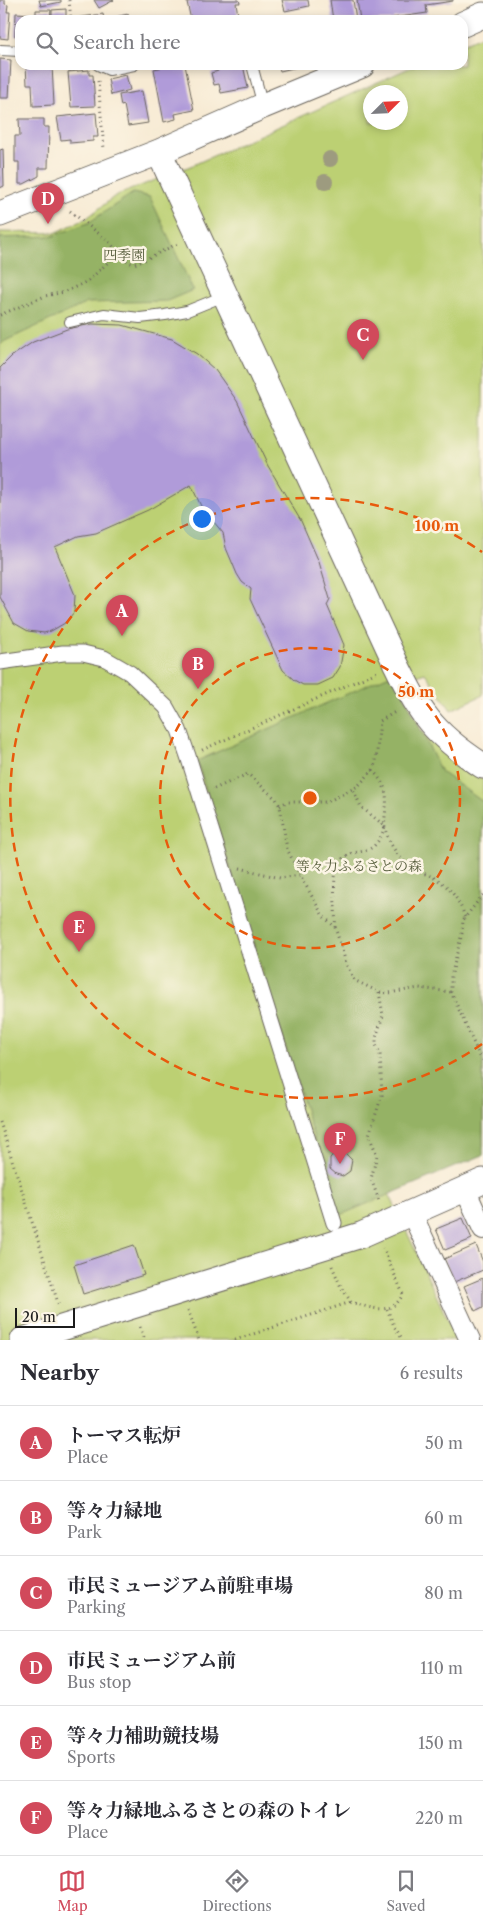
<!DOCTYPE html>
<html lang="en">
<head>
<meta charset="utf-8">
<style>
  :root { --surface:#fff; --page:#f7f7f7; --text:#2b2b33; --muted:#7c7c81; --line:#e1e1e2; --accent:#d1495b }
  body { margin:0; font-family:"Libre Caslon Text","Noto Serif JP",serif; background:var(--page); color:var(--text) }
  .compass { position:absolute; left:363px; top:85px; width:45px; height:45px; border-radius:50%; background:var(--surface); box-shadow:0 2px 8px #0003; rotate:66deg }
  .scale { position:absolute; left:15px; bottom:12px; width:60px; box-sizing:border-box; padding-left:5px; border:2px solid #1c1c1c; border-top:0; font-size:14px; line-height:18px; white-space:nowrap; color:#1c1c1c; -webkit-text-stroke:4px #fcf5e5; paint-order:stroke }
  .you { position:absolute; left:201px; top:518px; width:18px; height:18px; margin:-12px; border:4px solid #fff; border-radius:50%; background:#1a73e8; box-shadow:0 0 0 8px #1a73e833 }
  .badge { display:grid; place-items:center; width:32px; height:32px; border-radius:50%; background:var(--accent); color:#fff; font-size:16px; font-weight:700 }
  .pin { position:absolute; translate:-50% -41px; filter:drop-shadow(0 1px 2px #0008) }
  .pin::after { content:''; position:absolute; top:26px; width:18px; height:15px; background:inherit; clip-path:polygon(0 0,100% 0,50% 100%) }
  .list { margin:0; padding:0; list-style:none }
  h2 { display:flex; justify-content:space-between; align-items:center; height:65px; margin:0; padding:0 20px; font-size:21px }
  h2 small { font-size:16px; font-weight:400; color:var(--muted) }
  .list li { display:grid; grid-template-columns:32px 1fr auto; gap:15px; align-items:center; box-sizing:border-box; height:75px; padding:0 20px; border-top:1px solid var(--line) }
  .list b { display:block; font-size:19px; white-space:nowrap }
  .list p { margin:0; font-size:16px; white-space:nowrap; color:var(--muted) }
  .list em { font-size:16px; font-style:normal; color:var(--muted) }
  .icon { flex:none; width:28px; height:28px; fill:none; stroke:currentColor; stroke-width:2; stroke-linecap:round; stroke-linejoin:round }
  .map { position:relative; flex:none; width:483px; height:1340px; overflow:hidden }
  .search { position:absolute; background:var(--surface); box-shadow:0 2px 8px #0003; left:15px; right:15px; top:15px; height:55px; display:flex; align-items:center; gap:12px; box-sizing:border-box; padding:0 18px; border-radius:15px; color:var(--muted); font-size:19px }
  .sheet { height:515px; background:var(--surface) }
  nav { display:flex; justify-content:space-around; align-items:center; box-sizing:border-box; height:70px; border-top:1px solid var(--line); background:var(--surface); font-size:14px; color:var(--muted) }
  nav a { display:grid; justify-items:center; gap:2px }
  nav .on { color:var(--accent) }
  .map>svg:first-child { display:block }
  .green { fill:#bcd073; stroke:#6c7648; fill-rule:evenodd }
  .forest { fill:#95b265; stroke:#586740 }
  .building { fill:#b09bd9 }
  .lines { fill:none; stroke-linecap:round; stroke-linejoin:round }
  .service-casing { stroke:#69645c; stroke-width:12 }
  .pedestrian-casing { stroke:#69645c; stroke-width:17 }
  .minor-casing { stroke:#69645c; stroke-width:22 }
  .tertiary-casing { stroke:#69645c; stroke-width:27 }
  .path { stroke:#69645c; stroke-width:3; stroke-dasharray:1 4; stroke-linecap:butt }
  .service { stroke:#fff; stroke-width:10 }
  .pedestrian { stroke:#fff; stroke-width:15 }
  .minor { stroke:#fff; stroke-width:20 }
  .tertiary { stroke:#fff; stroke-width:25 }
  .tree { fill:#9d9b7f }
  .ring { fill:none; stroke:#e8590c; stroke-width:2.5; stroke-dasharray:9 6 }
  .labels { text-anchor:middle; stroke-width:5; stroke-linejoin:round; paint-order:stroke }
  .park-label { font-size:14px; fill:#545b3a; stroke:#fcf5e5 }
  .centre { fill:#e8590c; stroke:#fcf5e5; stroke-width:2.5 }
  .ring-label { font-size:15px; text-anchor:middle; font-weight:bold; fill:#e8590c; stroke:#fcf5e5; stroke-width:5; stroke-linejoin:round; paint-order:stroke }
</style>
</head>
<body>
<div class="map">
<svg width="483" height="1340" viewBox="0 0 483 1340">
  <rect width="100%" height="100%" fill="#fcf5e5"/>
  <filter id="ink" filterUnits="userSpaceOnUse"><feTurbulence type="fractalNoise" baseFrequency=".02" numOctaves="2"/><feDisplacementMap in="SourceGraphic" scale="10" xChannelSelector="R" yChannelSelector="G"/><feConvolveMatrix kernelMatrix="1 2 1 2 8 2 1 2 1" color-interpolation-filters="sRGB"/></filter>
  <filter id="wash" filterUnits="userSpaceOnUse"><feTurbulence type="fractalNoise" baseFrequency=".0096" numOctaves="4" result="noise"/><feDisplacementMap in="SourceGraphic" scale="20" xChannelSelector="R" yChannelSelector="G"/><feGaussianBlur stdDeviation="1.12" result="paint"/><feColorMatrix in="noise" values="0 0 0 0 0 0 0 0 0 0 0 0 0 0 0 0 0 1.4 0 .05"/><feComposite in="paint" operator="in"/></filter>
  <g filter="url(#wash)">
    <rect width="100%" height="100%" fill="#f7ead3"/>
    <!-- green -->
    <path class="green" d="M483,35V695L451,710L425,673L394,684L419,728L452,760L483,779V1146L386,1187L457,1340H0V232L55,233L87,218L115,196L193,165L416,65H463V44ZM370,92H400V122H370Z"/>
    <!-- forest -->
    <path class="forest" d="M133,193L150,197L193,290L167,301L87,303L5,341L0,345V238L53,236L88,223Z
      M394,673L441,772L483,802V1155L338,1216L197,761Z"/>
    <g id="blocks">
      <!-- building -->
      <path class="building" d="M0,0H5V4L8,5L7,12H10L8,39L0,38Z
        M39,0H61V2L41,6Z
        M94,0H114L99,8Z
        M198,0H239L240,3H236L238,15L229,17V20H191L187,2Z
        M282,0H308L309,6L285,11Z
        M330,0H353L356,20H333Z
        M357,0H453V1L426,5L427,13L393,18V20H360Z
        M66,9V20H52V10Z
        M36,10H51L50,20H36Z
        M16,13L32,14V20H20V36H15Z
        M103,14L104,20H76L75,18Z
        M128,14L129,20H107V19Z
        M0,59L11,60L9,98H0Z
        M26,65H52L54,105L33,106L32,84H27Z
        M174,65H185L194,110L175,114L176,119L164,122L154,69Z
        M216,65H243L248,88L221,93L219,84L214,85L211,73L218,71Z
        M278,65H302V66L280,71Z
        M89,70V75H93L95,106L71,107L68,72Z
        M126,75L130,90L111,95L108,79Z
        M142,91L148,123L128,126L124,105L121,106L119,95Z
        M96,113L98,137H93V141L70,143V139L61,140L57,117Z
        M19,119H44V127H49L48,168H39V176L24,184H19V162H15V136H20Z
        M3,149L4,186L0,188V150Z
        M92,324L122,325L172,339L197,354L215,370L237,401L268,466L301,521L319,562L330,599L327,605L344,645L340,667L333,678L318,685H303L294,680L283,670L250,599L251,589L242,582L237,574L226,548L223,533L213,521L209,523L191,485L148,510L96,533L78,536L55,547L75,595L74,612L65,623L51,631L44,633L28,631L14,623L0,597V368L12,356L33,342L67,329Z
        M336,1151L344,1152L352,1160L350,1171L343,1176L336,1174L330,1169V1158Z
        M463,1218L472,1239L445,1250L436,1229Z
        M134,1245L144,1275L83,1294L74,1265Z
        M476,1245L483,1262V1270L454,1282L444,1259Z
        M483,1278V1307L475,1311L464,1286Z"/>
    </g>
  </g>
  <g filter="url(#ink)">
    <use href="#blocks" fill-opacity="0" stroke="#69645c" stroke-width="1"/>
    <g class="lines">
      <defs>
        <path id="service" d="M0,50L20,51
          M98,65L109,70L134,65
          M252,65L263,106
          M70,322L104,314L140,318L165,315L187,311L224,296"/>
        <path id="pedestrian" d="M0,662L63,653H83L104,658L130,673L166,707L179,730L188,756L334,1223"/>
        <path id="minor" d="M465,1189L483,1229
          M412,1214L470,1340"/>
        <path id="tertiary" d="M463,24L483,15
          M159,152L396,664C405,682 414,702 427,718C442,738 463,753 483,766
          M0,214L159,152L263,106L362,65
          M23,1340L361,1235L483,1181"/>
      </defs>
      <!-- service casing -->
      <use href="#service" class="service-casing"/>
      <!-- pedestrian casing -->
      <use href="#pedestrian" class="pedestrian-casing"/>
      <!-- minor casing -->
      <use href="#minor" class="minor-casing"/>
      <!-- tertiary casing -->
      <use href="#tertiary" class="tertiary-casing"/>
      <!-- path -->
      <path class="path" d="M69,0L71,20
        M98,81L104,149
        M70,211L107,240L128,262L134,264L140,262L179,243
        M0,315L45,296L65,292L88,281L118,253
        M202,750L377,672
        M373,770C377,776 383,782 385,790C389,804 383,817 385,828C387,837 393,849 399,856C411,872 423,871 438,880C451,888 460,902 465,917
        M214,789L248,774L276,799L280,806L287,849L300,875
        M280,806L286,802H327L358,786L373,770L376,761L380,721L395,712
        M240,868L280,878L300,875L323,916L335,927L347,966L354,980L379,992L389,993L419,988L451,992
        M483,895L463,920L462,933L451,977V992L479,1055L483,1060
        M335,927C337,910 330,876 340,862C354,843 373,864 385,826L361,807L353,789
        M379,992L383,1015L376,1038V1045L380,1053L382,1095L369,1135L377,1155L371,1179L380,1203
        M0,1122L59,1306
        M332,1266L341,1287L351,1302C371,1308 392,1317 403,1294L383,1248
        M387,1309L394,1326L403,1340
        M188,1310L199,1340
        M140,1327L145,1340
        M235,1340L351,1302"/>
      <!-- service -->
      <use href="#service" class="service"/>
      <!-- pedestrian -->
      <use href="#pedestrian" class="pedestrian"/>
      <!-- minor -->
      <use href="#minor" class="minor"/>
      <!-- tertiary -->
      <use href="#tertiary" class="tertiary"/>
    </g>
    <!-- trees -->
    <g class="tree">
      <circle cx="330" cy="159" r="8"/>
      <circle cx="325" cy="182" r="8"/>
    </g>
  </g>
  <!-- distance rings -->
  <g class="ring">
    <circle cx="310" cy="798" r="150"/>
    <path d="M482 1044A300 300 0 1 1 482 552"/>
  </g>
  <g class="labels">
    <!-- park labels -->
    <g class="park-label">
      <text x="124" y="260">四季園</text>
      <text x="359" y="871">等々力ふるさとの森</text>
    </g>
  </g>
  <circle cx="310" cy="798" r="8" class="centre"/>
  <g class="ring-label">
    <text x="437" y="531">100 m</text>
    <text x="416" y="697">50 m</text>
  </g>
</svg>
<svg class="compass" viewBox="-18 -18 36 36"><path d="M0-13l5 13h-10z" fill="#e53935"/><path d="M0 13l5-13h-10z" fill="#7c7c81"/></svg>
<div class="scale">20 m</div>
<div class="you"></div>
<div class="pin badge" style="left:122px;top:636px">A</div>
<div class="pin badge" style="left:198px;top:689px">B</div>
<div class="pin badge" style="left:363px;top:360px">C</div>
<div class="pin badge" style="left:48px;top:224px">D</div>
<div class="pin badge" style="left:79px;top:952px">E</div>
<div class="pin badge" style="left:340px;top:1164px">F</div>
<div class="search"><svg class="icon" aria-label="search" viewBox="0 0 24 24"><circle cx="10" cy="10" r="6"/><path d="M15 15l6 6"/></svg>Search here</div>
</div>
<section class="sheet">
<h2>Nearby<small>6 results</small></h2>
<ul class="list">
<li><span class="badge">A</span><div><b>トーマス転炉</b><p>Place</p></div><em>50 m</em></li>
<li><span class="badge">B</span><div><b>等々力緑地</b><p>Park</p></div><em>60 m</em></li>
<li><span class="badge">C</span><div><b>市民ミュージアム前駐車場</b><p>Parking</p></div><em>80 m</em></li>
<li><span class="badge">D</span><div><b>市民ミュージアム前</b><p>Bus stop</p></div><em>110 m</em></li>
<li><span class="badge">E</span><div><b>等々力補助競技場</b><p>Sports</p></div><em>150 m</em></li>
<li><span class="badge">F</span><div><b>等々力緑地ふるさとの森のトイレ</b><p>Place</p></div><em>220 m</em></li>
</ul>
</section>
<nav>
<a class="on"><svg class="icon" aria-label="map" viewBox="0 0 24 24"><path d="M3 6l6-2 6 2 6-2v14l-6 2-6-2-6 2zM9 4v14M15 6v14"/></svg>Map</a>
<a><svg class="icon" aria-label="directions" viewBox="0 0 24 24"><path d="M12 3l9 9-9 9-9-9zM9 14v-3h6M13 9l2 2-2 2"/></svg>Directions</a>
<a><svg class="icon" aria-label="saved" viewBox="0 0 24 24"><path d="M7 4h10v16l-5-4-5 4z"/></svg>Saved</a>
</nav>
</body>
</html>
